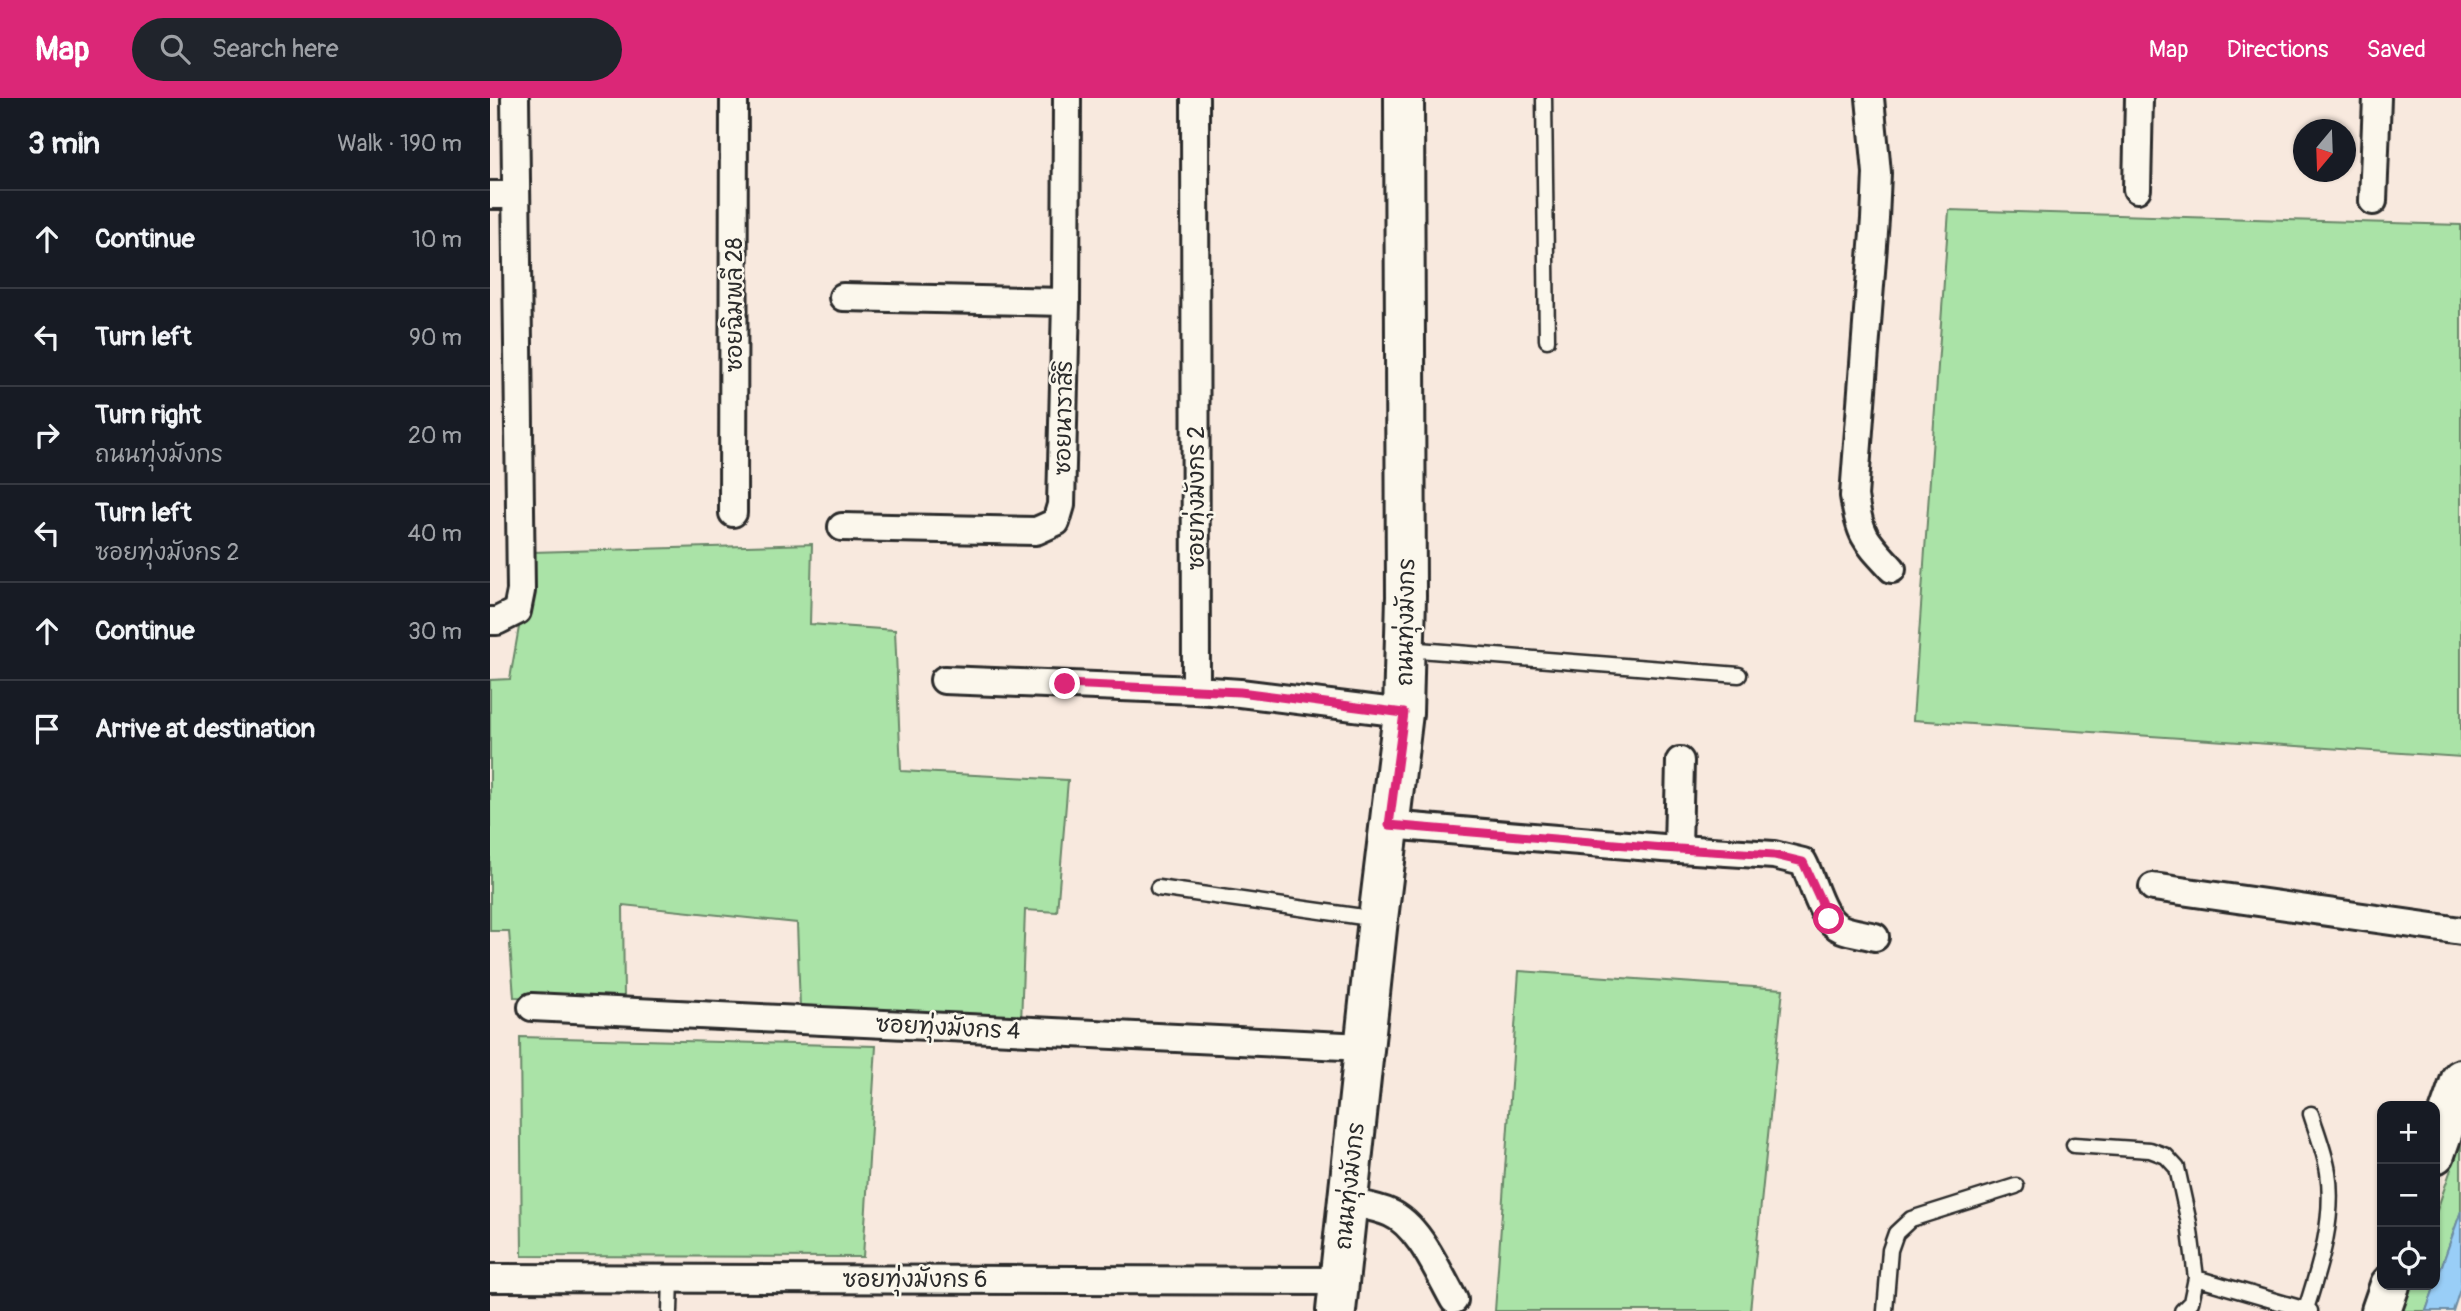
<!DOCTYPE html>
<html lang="en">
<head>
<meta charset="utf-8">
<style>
  :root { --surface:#171b24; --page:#20242c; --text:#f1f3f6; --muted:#9ea1a6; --line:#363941; --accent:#db2777 }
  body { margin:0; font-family:Pangolin,"Playpen Sans Thai",sans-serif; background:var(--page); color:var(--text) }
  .controls { position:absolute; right:21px; bottom:21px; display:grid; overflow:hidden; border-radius:14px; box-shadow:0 2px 5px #0004 }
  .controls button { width:63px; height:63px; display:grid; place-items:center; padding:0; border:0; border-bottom:2px solid var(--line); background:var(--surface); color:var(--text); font:35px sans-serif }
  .compass { position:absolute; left:1803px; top:21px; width:63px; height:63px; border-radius:50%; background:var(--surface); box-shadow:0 2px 5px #0004; rotate:199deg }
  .stop { position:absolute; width:21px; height:21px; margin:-16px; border:5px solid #db2777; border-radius:50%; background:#fff }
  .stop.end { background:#db2777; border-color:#fff; box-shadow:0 2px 7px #0008 }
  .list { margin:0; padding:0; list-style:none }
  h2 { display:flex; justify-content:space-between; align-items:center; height:91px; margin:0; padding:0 28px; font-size:30px }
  h2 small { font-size:23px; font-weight:400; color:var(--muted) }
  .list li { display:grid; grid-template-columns:46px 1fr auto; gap:21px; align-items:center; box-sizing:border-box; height:98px; padding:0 28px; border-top:2px solid var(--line) }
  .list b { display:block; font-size:26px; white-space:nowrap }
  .list p { margin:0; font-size:23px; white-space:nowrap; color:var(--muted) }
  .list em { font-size:23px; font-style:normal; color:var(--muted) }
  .icon { flex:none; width:38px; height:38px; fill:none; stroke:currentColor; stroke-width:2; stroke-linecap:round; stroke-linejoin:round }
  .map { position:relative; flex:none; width:1971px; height:1213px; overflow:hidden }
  header { display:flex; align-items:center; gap:42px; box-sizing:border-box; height:98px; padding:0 35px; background:var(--accent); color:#fff }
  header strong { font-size:33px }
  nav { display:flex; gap:38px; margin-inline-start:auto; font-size:24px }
  .search { width:490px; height:63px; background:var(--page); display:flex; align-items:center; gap:18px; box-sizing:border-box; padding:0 24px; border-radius:38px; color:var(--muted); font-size:26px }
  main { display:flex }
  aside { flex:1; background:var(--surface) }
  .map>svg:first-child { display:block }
  .green { fill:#aae3a7; stroke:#6a8769; stroke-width:2 }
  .water { fill:#99cef7; stroke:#6d8da5; stroke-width:2 }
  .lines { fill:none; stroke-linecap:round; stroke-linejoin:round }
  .lane-casing { stroke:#2b2b2b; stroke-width:19 }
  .street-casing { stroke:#2b2b2b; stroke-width:32 }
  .secondary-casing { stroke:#2b2b2b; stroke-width:44 }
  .lane { stroke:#fbf7ec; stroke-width:14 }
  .street { stroke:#fbf7ec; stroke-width:26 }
  .secondary { stroke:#fbf7ec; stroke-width:38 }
  .route { stroke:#db2777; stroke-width:9 }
  .labels { text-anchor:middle; stroke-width:5; stroke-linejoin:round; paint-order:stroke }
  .street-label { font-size:23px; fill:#2b2b2b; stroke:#fbf7ec }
</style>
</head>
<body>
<header>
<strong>Map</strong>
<div class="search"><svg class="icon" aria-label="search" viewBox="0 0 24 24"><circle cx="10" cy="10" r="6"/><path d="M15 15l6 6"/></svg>Search here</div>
<nav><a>Map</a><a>Directions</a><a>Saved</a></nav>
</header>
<main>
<aside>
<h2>3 min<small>Walk · 190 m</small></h2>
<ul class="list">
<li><svg class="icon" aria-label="ahead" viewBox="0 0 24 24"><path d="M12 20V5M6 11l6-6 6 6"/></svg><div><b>Continue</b></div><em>10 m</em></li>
<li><svg class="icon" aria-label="left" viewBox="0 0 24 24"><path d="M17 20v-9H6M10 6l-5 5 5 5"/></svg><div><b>Turn left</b></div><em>90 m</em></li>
<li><svg class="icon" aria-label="right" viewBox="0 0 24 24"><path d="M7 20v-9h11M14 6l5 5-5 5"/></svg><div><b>Turn right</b><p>ถนนทุ่งมังกร</p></div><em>20 m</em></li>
<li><svg class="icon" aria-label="left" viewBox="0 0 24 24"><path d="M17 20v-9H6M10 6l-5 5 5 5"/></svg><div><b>Turn left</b><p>ซอยทุ่งมังกร 2</p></div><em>40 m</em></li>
<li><svg class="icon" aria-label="ahead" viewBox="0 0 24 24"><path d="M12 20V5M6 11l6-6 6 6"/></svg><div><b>Continue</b></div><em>30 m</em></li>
<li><svg class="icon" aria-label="arrive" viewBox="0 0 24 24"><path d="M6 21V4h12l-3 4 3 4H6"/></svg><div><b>Arrive at destination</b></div></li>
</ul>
</aside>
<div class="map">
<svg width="1971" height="1213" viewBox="0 0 1971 1213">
  <rect width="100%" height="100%" fill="#f8e9de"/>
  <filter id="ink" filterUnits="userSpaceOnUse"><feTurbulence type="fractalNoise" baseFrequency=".0143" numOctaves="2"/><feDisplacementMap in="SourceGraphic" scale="14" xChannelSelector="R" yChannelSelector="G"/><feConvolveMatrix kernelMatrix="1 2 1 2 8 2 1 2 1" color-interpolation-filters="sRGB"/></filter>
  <g filter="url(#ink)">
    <!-- green -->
    <path class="green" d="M1459,112L1971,127V659L1423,622Z
      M322,446L320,526L405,532L411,673L578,682L567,814L535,812L531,926L310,910L307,825L133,807L134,900L24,899L19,833H0V582L20,581L42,454Z
      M1029,873L1293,891L1260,1213H1005Z
      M30,939L386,948L373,1159L32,1158Z
      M1971,1042V1113L1936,1213H1912L1921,1187H1945V1118Z"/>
    <!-- water -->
    <path class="water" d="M1971,1113V1188L1963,1213H1936Z"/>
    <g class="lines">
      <defs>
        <path id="lane" d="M1054,0L1057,242
          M916,551L1249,577
          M668,790L887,821
          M1584,1047L1660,1052L1676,1058L1687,1070L1699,1125L1706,1180L1701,1204L1692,1213
          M1706,1180L1820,1213
          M1816,1211C1830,1167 1845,1121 1838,1074C1835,1055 1827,1035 1821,1016
          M180,1213L181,1180
          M1395,1213L1400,1152L1406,1135L1421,1121L1526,1088"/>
        <path id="street" d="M705,0L706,592L750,595L913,615
          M1380,0L1387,75L1385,121L1364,398C1370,438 1375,442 1402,471
          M1647,91L1649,0
          M0,97H26
          M1883,103L1887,0
          M353,199L576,204
          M243,415L244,0
          M352,429L546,433L566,424L571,407L576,204L577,0
          M0,523H7L27,513L31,493L25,0
          M454,582L706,592
          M899,727L1173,750L1284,757L1313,764C1324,784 1330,822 1352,831C1362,835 1374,836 1385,839
          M1188,751L1190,663
          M1663,789L1971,833
          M42,909L874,949
          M857,1104C871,1107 887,1109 900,1115C929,1127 949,1176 964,1202
          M0,1180L850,1183"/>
        <path id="secondary" d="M1945,1056L1971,981
          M846,1213L888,821L913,615L916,498L914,0
          M1891,1213L1900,1187"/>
      </defs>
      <!-- lane casing -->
      <use href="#lane" class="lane-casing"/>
      <!-- street casing -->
      <use href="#street" class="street-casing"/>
      <!-- secondary casing -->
      <use href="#secondary" class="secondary-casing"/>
      <!-- lane -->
      <use href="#lane" class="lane"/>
      <!-- street -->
      <use href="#street" class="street"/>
      <!-- secondary -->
      <use href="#secondary" class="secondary"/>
    </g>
  </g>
  <g class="lines" filter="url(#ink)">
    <!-- route -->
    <path class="route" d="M575,586L750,594L914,615L899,727L1173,750L1284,757L1313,764L1339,821"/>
  </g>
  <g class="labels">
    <!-- street labels -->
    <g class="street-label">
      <text transform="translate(244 207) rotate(-90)" y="8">ซอยฉิมพลี 28</text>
      <text transform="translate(573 320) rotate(-89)" y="8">ซอยนาราสิริ</text>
      <text transform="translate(706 400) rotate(-90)" y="8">ซอยทุ่งมังกร 2</text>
      <text transform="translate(915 524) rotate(-89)" y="8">ถนนทุ่งมังกร</text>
      <text transform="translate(458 929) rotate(3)" y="8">ซอยทุ่งมังกร 4</text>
      <text transform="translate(859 1088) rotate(-84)" y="8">ถนนทุ่งมังกร</text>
      <text x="425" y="1189">ซอยทุ่งมังกร 6</text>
    </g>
  </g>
</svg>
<div class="controls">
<button>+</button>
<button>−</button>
<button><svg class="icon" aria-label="locate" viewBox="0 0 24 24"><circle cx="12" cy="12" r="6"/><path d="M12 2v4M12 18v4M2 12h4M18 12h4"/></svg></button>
</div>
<svg class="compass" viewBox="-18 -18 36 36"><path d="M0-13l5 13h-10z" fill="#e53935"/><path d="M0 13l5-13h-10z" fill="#9ea1a6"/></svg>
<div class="stop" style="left:1339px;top:821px"></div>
<div class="stop end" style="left:575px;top:586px"></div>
</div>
</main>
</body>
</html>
